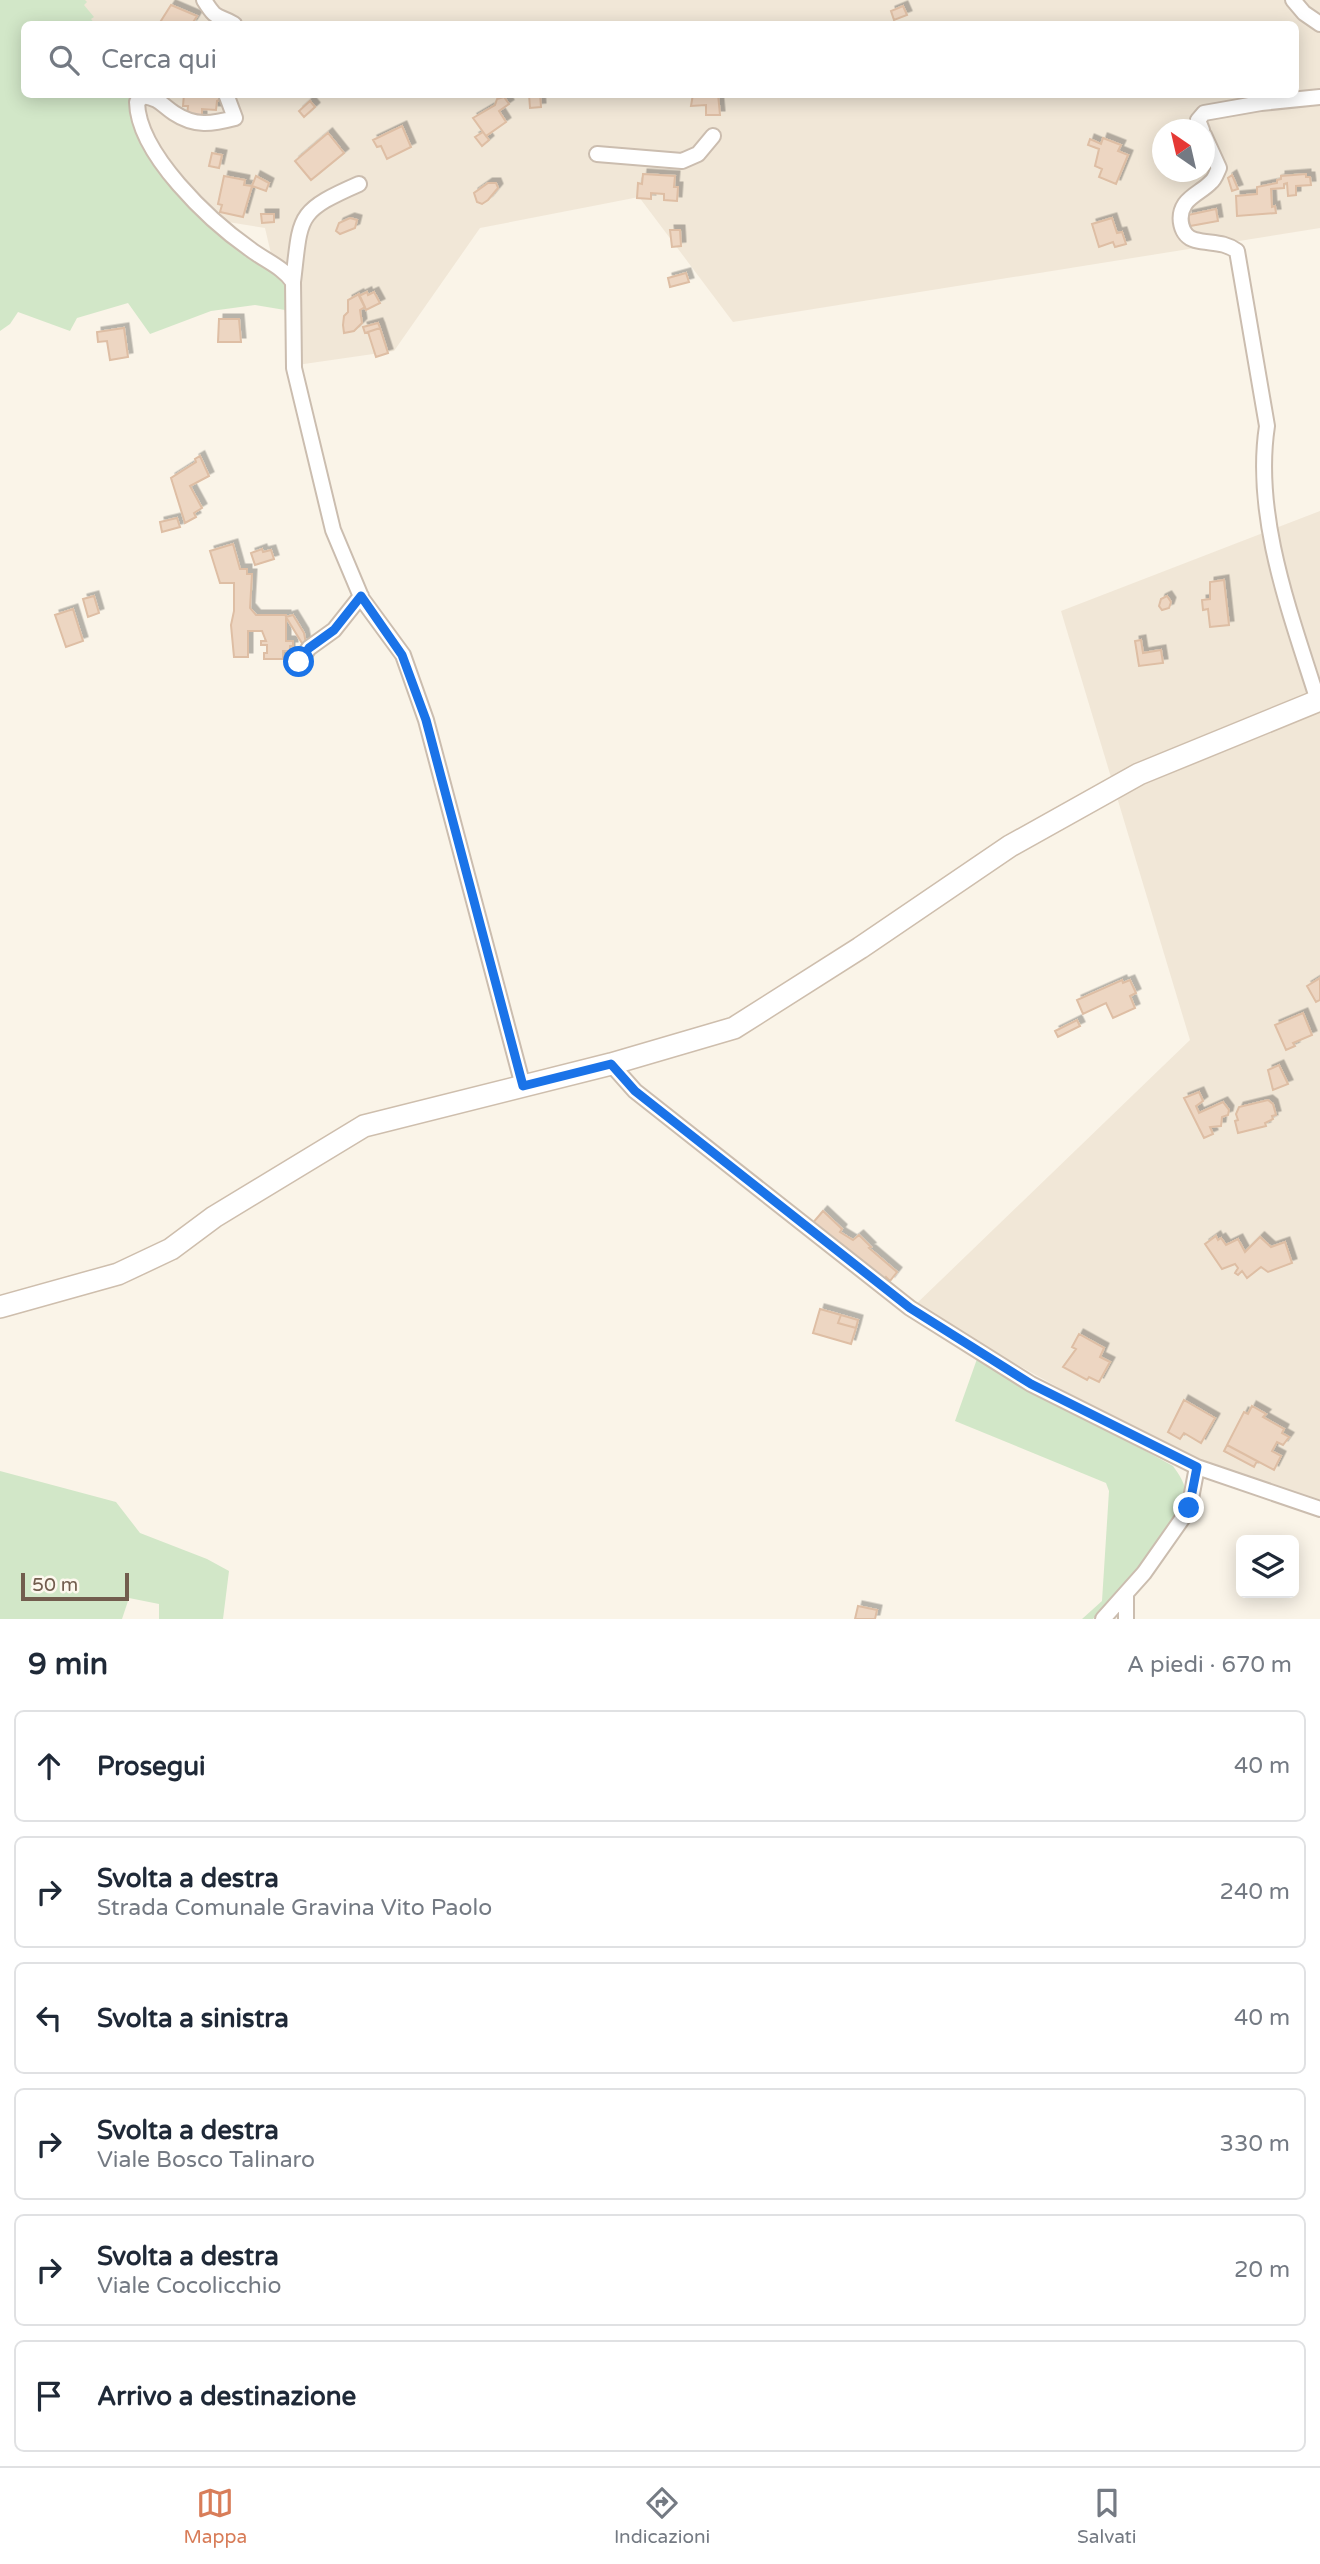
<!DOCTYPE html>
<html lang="it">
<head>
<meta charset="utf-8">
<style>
  :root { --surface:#fff; --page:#f6f6f7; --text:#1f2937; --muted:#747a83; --line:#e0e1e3; --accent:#d87d59 }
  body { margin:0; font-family:"Varela Round",sans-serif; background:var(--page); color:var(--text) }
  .controls { position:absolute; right:21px; bottom:21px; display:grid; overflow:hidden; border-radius:10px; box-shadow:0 4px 18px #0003 }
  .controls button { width:63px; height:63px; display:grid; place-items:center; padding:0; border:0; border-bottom:2px solid var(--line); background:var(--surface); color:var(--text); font:35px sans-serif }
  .compass { position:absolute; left:1152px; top:119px; width:63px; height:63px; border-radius:50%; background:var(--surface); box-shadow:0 4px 18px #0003; rotate:326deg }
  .scale { position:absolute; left:21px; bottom:18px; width:108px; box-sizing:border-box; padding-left:7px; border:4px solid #725d4e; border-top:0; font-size:19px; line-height:24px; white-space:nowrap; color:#725d4e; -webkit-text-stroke:5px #fdf8ee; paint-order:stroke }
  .stop { position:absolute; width:21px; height:21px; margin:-16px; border:5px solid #1a73e8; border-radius:50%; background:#fff }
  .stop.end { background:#1a73e8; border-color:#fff; box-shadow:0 2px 7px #0008 }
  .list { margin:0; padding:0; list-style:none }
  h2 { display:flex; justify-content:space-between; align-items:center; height:91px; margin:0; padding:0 28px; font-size:30px }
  h2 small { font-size:23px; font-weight:400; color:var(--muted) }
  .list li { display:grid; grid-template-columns:46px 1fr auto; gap:21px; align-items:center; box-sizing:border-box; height:112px; margin:0 14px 14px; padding:0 14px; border:2px solid var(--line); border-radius:10px }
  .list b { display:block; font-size:26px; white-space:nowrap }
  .list p { margin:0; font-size:23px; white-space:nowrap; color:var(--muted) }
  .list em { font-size:23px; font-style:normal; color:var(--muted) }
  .icon { flex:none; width:38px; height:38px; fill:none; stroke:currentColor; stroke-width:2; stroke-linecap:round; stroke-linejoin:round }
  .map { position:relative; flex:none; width:1320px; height:1619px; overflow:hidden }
  .search { position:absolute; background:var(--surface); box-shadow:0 4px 18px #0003; left:21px; right:21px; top:21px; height:77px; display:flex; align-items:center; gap:18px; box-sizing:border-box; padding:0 24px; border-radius:10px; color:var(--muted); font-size:26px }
  .sheet { height:847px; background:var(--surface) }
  nav { display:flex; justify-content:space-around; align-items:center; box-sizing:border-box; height:98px; border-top:2px solid var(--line); background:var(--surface); font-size:19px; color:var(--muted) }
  nav a { display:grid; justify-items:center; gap:4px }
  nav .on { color:var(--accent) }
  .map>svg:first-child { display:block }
  .residential { fill:#f1e7d7; fill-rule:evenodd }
  .green { fill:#d2e7c8 }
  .building { fill:#edd6c2; stroke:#debea4; stroke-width:2; filter:url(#shadow) }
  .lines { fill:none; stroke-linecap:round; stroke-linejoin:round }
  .street-casing { stroke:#cbbdaf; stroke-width:18 }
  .secondary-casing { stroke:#cebead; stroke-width:24 }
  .street { stroke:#fff; stroke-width:14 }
  .secondary { stroke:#fff; stroke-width:21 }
  .route { stroke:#1a73e8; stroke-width:9 }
</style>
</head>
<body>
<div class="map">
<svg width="1320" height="1619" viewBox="0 0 1320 1619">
  <defs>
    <filter id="shadow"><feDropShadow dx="4.5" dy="-4.5" stdDeviation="0" flood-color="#0004"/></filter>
  </defs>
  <rect width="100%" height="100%" fill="#faf4e8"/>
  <!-- residential -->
  <path class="residential" d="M42,0H1320V228L733,322L639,197L480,228L394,351L297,365L265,228L197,217L98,95L1296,94V24H56ZM1162,130H1204V172H1162Z
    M1320,511V1507L1220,1477L913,1307L1190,1040L1061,611Z"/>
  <!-- green -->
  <path class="green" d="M0,0H85L87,2L84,5L94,17L91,19L95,24H24V94L134,95L137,99L145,147L161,176L279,277L287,290L291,311L255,305L211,311L150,334L128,303L77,318L70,331L18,312L10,324L0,331Z
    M977,1359L1173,1466C1179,1474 1186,1485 1186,1495C1187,1523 1114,1597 1093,1619H1082L1102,1601L1109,1491L1106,1483L955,1421Z
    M0,1471L116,1502L140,1533L207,1559L229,1571L223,1619H159V1604L129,1598L122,1619H0Z"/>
  <!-- building -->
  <path class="building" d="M171,5L197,16L192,24H159Z
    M903,6L907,15L894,20L891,11Z
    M184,94H221V99L217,101L216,110L202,109V118L187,117L188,106H183Z
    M529,94H540L541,107L530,108Z
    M693,94H718L720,115H706V105L691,106Z
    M504,97L509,104L499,111L506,122L486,136L473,118L495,105L497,99Z
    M310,101L315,107L304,117L299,111Z
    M402,126L411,147L387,159L381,146L377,147L373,140Z
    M483,132L489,140L482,146L475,137Z
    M328,133L344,153L311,180L295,161Z
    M1103,138L1121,145L1118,151L1128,155L1116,184L1099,177L1102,169L1095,166L1099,149L1088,145L1090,139L1101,144Z
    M212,153L222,155L219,168L209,166Z
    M643,174L675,176L674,187H678L677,201L664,200V194L651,193V199L637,198L638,183L642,184Z
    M1306,174V177H1310L1311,185L1296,186V195L1288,196L1287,183L1284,184V188L1271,189L1272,207L1275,206L1276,213L1237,216L1236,196L1257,194V187L1277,183V180L1281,179V176Z
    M1232,175L1238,189L1232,191L1228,178Z
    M224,176L245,180L244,185L252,186L243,217L220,212L222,205L218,204Z
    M256,176L269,183L266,191L252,186Z
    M488,183H496L498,188L488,200L482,204L477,202L474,193Z
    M1216,209L1218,221L1190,226L1188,215Z
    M261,214H274V222L262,223Z
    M350,218L357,220L355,228L340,234L336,231L339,223Z
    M1112,218L1117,233L1122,232L1126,244L1115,247L1113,242L1099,247L1092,224Z
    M670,230H680L681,246L672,247Z
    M686,273L689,282L670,287L668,278Z
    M367,292L368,295L374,292L380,303L366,310L359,296Z
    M359,294L365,307L360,310L362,323L354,331L344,333L343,325L344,316L348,312V300Z
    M219,319H239L241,342H218Z
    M378,323L380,328L365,333L363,327Z
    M124,328L128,357L110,360L107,341L98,342L97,332Z
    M380,328L388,353L376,357L368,332Z
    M200,456L209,476L190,486L202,508L194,513L196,517L185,523L171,478L196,462L195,459Z
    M177,518L180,527L162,532L160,522Z
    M233,544L240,569H247V574H252L250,608L256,615H286V641H293V646H290V651H283V659H264V653H267V645H261V641H266L262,631H248V657H234L231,625L234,611V583H220L210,551Z
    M262,549L263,552L271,550L274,559L255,565L251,553Z
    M1224,580L1229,625L1210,627L1208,609L1203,610L1202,600L1210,599V582Z
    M94,596L99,613L88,617L83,599Z
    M1167,596L1171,602L1169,608L1162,610L1159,606L1161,599Z
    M73,609L83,641L66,647L55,615Z
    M293,615L304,633L308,653L286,617Z
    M1141,640L1143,653L1161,650L1163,663L1139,666L1135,641Z
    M1320,978V1000L1316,1002L1307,986Z
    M1122,980L1123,983L1130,980L1136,993L1130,996L1135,1008L1113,1018L1106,1003L1083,1014L1077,1000Z
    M1303,1013L1312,1035L1293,1043L1295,1046L1286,1050L1275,1025Z
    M1077,1020L1080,1026L1058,1037L1055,1031Z
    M1279,1065L1288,1084L1273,1090L1268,1070Z
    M1199,1092L1203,1101L1196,1106L1199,1113L1223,1102L1229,1110L1228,1115L1222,1117L1221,1126L1210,1127L1213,1134L1204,1138L1184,1098Z
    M1268,1100L1273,1104L1276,1115L1272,1116L1273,1119L1265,1123L1266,1126L1238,1133L1235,1121L1238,1120L1236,1114L1239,1107Z
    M823,1211L842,1229L840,1232L853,1240L859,1235L871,1247L869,1248L897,1272L890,1281L886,1277L882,1282L811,1225Z
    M1216,1236L1218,1240L1221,1238L1226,1245L1238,1239L1245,1252L1260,1237L1271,1247L1285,1242L1292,1263L1268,1272L1261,1267L1247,1278L1242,1271L1238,1275L1235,1273L1238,1268L1235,1264L1222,1269L1205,1244Z
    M820,1309L841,1315L838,1323L856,1328L851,1344L813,1333Z
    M841,1315L858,1320L856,1328L838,1323Z
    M1079,1334L1104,1348L1100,1357L1110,1362L1099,1382L1089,1377L1087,1380L1063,1367L1076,1349L1072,1347Z
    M1184,1400L1215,1418L1201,1443L1184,1433L1180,1439L1168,1432Z
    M1252,1406L1266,1414L1263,1417L1284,1429L1282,1433L1289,1437L1283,1445L1277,1442L1272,1451L1281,1456L1274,1470L1227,1445L1244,1412L1248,1414Z
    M1227,1445L1257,1461L1254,1467L1224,1451Z
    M858,1606L877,1610L875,1619H855Z"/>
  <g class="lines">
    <defs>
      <path id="street" d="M204,0C217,21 216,14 234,24
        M1293,0L1304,13L1320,24
        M226,94L235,118C212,124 195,127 174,113C162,105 160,99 144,96L137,102C138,154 210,221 250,249C264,260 283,267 293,282L294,368L333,530L362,599L403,655L426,720L523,1086
        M1202,130L1198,120L1204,113L1261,103L1320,97
        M1204,135L1219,168C1217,172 1215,179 1211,182C1204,190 1191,195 1185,204C1177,216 1180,236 1195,240C1211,244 1223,241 1237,251L1267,426C1253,517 1291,615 1318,701
        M597,154L682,161L698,154L713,136
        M293,282C301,216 295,212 359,184
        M299,662L309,648L334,630L361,596
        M611,1064L635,1091L910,1308L1031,1384L1197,1467L1320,1509
        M1103,1619L1144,1573L1189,1509L1197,1467
        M1126,1619V1594"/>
      <path id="secondary" d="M0,1307L118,1274L171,1249L214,1217L364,1126L611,1064L734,1028L860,948L1010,846L1139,774L1320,700"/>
    </defs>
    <!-- street casing -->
    <use href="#street" class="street-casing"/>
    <!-- secondary casing -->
    <use href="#secondary" class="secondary-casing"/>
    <!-- street -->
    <use href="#street" class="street"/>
    <!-- secondary -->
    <use href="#secondary" class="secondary"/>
  </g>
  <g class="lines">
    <!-- route -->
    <path class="route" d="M299,662L309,648L334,630L361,596L402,655L426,720L523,1086L611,1064L635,1091L910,1308L1031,1384L1197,1467L1189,1508"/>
  </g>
</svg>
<div class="controls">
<button><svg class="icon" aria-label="layers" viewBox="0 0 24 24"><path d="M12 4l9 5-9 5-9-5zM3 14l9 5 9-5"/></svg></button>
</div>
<svg class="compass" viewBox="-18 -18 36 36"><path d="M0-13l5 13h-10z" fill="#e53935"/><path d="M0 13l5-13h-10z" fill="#747a83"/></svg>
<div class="scale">50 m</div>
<div class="stop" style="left:299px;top:662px"></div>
<div class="stop end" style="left:1189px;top:1508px"></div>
<div class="search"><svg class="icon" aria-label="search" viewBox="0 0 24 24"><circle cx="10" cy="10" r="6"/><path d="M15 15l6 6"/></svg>Cerca qui</div>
</div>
<section class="sheet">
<h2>9 min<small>A piedi · 670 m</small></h2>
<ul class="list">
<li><svg class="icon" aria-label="ahead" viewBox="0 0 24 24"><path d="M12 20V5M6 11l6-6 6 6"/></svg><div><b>Prosegui</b></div><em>40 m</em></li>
<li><svg class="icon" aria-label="right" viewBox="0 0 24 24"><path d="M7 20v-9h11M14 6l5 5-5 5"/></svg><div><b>Svolta a destra</b><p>Strada Comunale Gravina Vito Paolo</p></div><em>240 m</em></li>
<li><svg class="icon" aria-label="left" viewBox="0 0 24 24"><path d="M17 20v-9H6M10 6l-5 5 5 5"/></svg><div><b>Svolta a sinistra</b></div><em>40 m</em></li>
<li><svg class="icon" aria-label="right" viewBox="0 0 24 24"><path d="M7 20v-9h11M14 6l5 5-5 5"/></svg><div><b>Svolta a destra</b><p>Viale Bosco Talinaro</p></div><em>330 m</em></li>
<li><svg class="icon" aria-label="right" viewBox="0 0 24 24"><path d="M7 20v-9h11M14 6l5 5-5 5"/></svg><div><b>Svolta a destra</b><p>Viale Cocolicchio</p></div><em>20 m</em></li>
<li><svg class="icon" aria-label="arrive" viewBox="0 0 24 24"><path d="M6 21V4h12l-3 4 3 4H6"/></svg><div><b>Arrivo a destinazione</b></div></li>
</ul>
</section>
<nav>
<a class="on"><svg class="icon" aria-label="map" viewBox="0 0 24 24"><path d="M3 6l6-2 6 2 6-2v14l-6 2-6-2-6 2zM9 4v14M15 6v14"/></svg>Mappa</a>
<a><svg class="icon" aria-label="directions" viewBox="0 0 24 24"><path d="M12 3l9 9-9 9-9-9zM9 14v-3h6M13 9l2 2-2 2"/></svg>Indicazioni</a>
<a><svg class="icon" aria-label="saved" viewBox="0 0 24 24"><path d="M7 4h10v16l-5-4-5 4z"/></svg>Salvati</a>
</nav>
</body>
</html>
